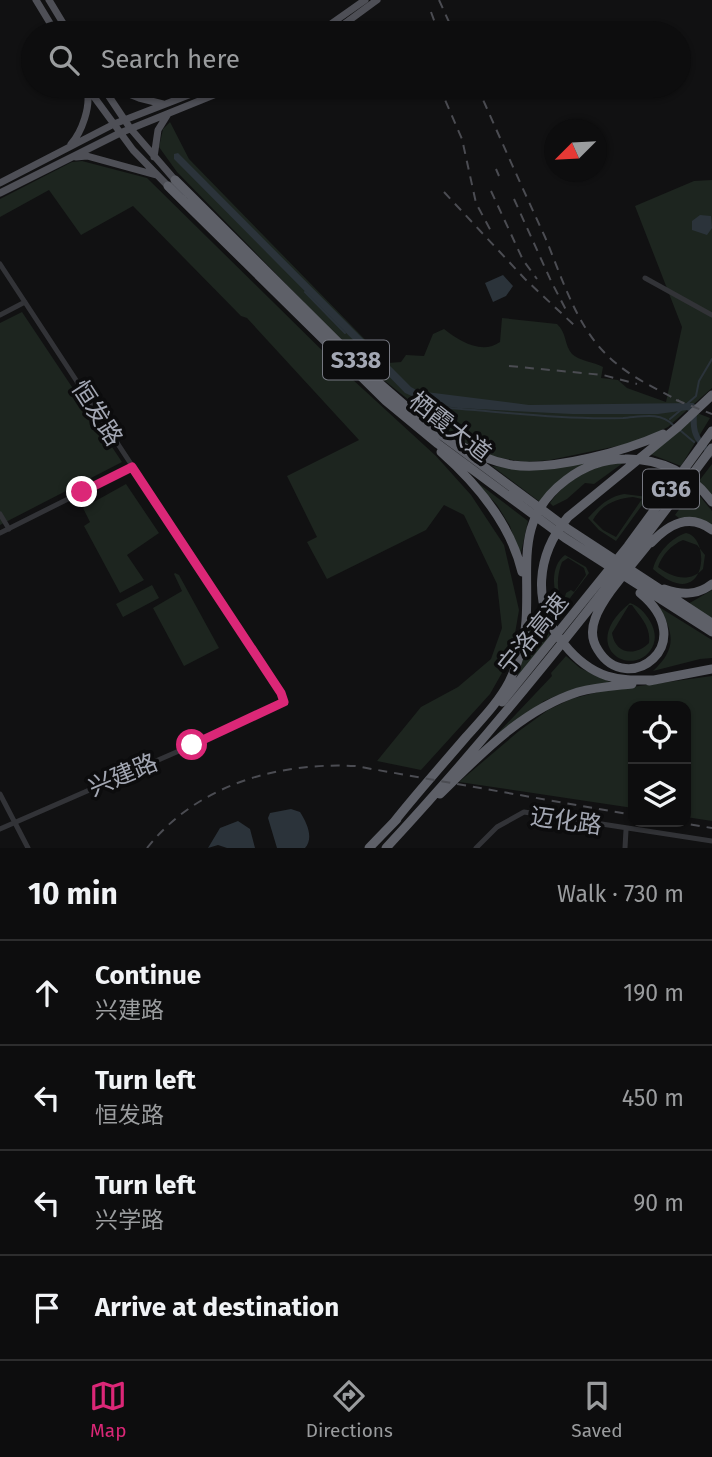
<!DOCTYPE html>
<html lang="en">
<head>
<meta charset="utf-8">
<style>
  :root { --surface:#0d0d0e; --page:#1b1b1c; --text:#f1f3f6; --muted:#9a9c9e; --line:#2d2d2e; --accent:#db2777 }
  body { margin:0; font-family:"Fira Sans","Noto Sans SC",sans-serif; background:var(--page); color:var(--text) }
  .controls { position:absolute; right:21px; bottom:21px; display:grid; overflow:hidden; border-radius:14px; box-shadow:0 2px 5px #0004 }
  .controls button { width:63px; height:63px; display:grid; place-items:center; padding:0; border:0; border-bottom:2px solid var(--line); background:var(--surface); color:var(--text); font:35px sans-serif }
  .compass { position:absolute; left:544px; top:119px; width:63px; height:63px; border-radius:50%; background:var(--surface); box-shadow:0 2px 5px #0004; rotate:246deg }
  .stop { position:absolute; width:21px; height:21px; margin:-16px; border:5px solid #db2777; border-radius:50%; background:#fff }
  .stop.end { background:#db2777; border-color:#fff; box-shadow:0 2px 7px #0008 }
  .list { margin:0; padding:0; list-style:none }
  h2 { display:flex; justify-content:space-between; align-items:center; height:91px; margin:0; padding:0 28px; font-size:30px }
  h2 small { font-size:23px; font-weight:400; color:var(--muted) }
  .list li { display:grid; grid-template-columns:46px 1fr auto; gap:21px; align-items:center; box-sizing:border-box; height:105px; padding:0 28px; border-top:2px solid var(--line) }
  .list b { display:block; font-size:26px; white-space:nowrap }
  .list p { margin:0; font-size:23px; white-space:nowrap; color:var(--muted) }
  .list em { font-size:23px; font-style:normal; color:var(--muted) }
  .icon { flex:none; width:38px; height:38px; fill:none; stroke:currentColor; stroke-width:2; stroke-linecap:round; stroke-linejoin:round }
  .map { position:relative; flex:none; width:712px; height:848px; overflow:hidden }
  .search { position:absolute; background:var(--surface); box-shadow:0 2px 5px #0004; left:21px; right:21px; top:21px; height:77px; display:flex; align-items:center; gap:18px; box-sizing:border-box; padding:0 24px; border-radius:38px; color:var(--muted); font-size:26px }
  .sheet { height:511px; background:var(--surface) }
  nav { display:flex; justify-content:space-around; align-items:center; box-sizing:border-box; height:98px; border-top:2px solid var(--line); background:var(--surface); font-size:19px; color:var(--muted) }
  nav a { display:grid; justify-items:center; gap:4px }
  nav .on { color:var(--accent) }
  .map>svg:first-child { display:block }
  .green { fill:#1d251f; fill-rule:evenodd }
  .water { fill:#2b333a }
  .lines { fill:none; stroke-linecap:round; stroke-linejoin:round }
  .stream { stroke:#2b333a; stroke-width:2 }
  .minor { stroke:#323337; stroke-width:5 }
  .major { stroke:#4e4f56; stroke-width:7 }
  .highway { stroke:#5e6068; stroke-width:9 }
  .rail { stroke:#4b4c52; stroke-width:2; stroke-dasharray:9 7; stroke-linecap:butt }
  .route { stroke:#db2777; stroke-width:9 }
  .labels { text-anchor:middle; stroke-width:7; stroke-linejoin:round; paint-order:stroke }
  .shield { fill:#0c0c0d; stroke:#767881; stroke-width:2 }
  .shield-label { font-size:23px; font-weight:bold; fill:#a3a7b3 }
  .street-label { font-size:24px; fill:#a3a7b3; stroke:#0c0c0d }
</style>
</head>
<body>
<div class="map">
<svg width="712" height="848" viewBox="0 0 712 848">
  <rect width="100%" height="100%" fill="#111112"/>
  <!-- green -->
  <path class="green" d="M170,122L189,159L388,363L401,362L406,355L424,356L433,334L444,329C459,341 482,355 500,342L502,318L557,324C567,333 564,345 572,354C579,361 594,362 603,367L601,378L618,380L627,388L666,402L682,327L635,206L694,181L712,180V388L668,427L654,434L627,444L550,460L526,462L494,457L458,439L366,366L177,172L159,147L163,129Z
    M82,161L147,178L340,368L436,456L471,495L504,545L519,610L511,657L490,694L421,770L377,761L421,707L458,687L491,659L502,628L497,584L464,515L444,505L426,530L327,579L307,542L317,537L287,476L359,440L247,318L241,316L133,206L81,235L49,190L0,217V199L72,162Z
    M22,312L122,462L0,525V323Z
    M697,413L710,418L681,466L650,454Z
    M591,460L568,474L540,502L492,466L541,470Z
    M614,463H623L594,484L585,483L567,499L553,506L550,503C564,482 589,468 614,463Z
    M712,464V495L699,481Z
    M474,480L528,521L520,557L510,526L497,505Z
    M126,484L159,533L127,555L144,580L120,593L84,526L90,522L83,508Z
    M694,489L712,511V526L690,518H679L675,515Z
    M624,494L648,497L616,541L599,530L588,518C599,506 608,497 624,494ZM633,497L642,499L616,537L603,530L593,520C601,505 617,498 633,497Z
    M686,533C712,537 707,616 653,569C657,553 671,538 686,533ZM683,540L697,545L705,555L703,569C690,583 672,578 658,567C662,555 671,545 683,540Z
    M565,555L586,567L589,573L564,606H561C552,591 550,566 565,555ZM568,558L584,568L586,575L574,592L571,590L566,593L565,597L570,598L565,602C555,592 557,575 562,562Z
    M175,573L179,575L219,648L184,666L153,608L182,591L174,574Z
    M152,585L159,598L123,617L116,604Z
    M712,590V618L688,604Z
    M630,603C640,606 648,616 652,625C656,634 656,643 650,651C629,678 578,645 630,603ZM629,605H632C640,617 651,626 649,643C635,657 615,654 612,633Z
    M659,607L712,640V658L700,659L653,671C677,649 674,633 659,607Z
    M541,620H544L550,636L519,676L517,672L530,628Z
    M566,656L580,668L610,682L565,692L544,701L499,735L497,734L552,676L551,673Z
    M712,676V821L686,817V706H633V808L459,782L519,731L548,710L571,699L602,691Z"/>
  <!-- water -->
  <path class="water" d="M178,153L411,387L418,391L529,405L693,403L696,405C698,415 695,425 699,434C703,444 712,447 712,458C696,443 689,437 691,413L687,410L658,414H572L458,408L430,404L405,393L375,362L174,159V154Z
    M700,215L711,216L712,228L707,235L692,230V221Z
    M503,275L513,286L506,296L493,302L485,283Z
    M291,809L300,812C307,823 314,838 305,848H277L268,818L270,813Z
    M238,821L250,829L255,848H227L218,845L208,848L220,828Z"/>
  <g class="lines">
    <!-- stream -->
    <path class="stream" d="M305,292L345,333
      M419,401L426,406L435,407C497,411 560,420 623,418C640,417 660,411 673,425
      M688,403L696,396L699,381L712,359
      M670,419L682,409
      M681,431L694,442"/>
    <!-- minor -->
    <path class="minor" d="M0,264L281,693L284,702L211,737L0,829
      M645,278L712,315
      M0,315L25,302
      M0,514L9,529
      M0,533L132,467
      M0,794L28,848
      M476,848L497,827L524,812L712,841
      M625,848L626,830"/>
    <!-- major -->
    <path class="major" d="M36,0L56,33
      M49,0L69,33
      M318,33L365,0
      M332,33L377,0
      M86,86L133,150L168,186
      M102,86L130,128L175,180
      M109,86L139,98L163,104
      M71,144C82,132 91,106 87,90
      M76,157L87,156L156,175
      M154,157L158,130L168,114
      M0,183L114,124L212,86
      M0,193L120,133L236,86"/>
    <!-- highway -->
    <path class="highway" d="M175,180L379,383L425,423L568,529L712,623
      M168,186L386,401L438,444L565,538L712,632
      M462,446C477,455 494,462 512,465C554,471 625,451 663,434
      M441,452C476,483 511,525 522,572
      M651,543C668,525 689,512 712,530
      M664,589C681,595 697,596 712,584
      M640,593C702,644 627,698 598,650C592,641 591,630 595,619C603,595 636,561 652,539
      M655,680C639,680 623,681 607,676C589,670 576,659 564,644C531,605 536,555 568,517L678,427L712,395
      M649,681L712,669
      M502,702L628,546L712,431
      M440,794C481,754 522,710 578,692C596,687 614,686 632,684
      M394,822C417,793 442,765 466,737C481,720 498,703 509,682C518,664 525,642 526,621C530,566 514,519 566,480C583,467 603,459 625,459C660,458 692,474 712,502
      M369,848L397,819
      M386,848C503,722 610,586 712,448"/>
    <!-- rail -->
    <path class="rail" d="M439,0L454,33
      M431,12L435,23
      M414,23L418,33
      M439,86L462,139L476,203L492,233
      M477,86C499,136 522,187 545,237C561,275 574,320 603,351C625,375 655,388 683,403
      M496,169L499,176
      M491,191L523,260L537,279
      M444,192L525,279L575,326
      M514,199L551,281L566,310
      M509,366L603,375L637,384
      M676,400L712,414
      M675,822L712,828
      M147,848C197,785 277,762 355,766L633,815"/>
  </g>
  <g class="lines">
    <!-- route -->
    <path class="route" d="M82,492L132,467L281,693L284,702L192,745"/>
  </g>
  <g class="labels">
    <!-- shield labels -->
    <g class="shield">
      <rect x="323" y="340.5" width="66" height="39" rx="5"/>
      <rect x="643" y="469.5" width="56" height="39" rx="5"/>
    </g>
    <g class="shield-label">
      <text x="356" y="368">S338</text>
      <text x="671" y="497">G36</text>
    </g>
    <!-- street labels -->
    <g class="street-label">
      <text transform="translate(97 413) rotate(57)" y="8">恒发路</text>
      <text transform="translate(450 427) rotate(38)" y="8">栖霞大道</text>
      <text transform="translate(533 634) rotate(-51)" y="8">宁洛高速</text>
      <text transform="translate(123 775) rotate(-23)" y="8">兴建路</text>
      <text transform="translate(566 821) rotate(8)" y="8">迈化路</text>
    </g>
  </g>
</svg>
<div class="controls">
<button><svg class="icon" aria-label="locate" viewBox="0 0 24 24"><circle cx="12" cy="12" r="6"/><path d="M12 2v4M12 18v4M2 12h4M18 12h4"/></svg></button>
<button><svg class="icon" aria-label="layers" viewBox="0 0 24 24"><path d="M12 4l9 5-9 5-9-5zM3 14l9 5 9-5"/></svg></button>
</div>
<svg class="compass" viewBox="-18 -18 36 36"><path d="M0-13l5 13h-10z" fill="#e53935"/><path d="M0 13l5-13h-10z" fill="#9a9c9e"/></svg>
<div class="stop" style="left:192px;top:745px"></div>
<div class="stop end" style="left:82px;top:492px"></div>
<div class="search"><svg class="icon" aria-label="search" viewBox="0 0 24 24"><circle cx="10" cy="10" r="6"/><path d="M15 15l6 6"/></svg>Search here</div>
</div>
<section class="sheet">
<h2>10 min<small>Walk · 730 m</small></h2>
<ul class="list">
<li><svg class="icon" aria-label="ahead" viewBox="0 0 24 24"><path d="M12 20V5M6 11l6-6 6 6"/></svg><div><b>Continue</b><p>兴建路</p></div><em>190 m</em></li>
<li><svg class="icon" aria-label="left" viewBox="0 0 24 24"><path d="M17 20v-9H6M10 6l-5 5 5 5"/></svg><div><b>Turn left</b><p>恒发路</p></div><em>450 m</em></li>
<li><svg class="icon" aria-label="left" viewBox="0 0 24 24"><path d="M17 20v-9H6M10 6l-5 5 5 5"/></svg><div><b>Turn left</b><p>兴学路</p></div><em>90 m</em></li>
<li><svg class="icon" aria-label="arrive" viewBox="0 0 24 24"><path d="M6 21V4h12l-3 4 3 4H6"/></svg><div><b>Arrive at destination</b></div></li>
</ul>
</section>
<nav>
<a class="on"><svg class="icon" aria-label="map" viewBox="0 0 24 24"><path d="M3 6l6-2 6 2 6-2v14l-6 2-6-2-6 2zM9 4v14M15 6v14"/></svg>Map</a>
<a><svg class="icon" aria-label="directions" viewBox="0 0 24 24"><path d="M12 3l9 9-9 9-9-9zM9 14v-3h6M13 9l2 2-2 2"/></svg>Directions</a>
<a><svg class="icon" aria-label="saved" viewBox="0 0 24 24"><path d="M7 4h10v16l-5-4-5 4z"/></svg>Saved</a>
</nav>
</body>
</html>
